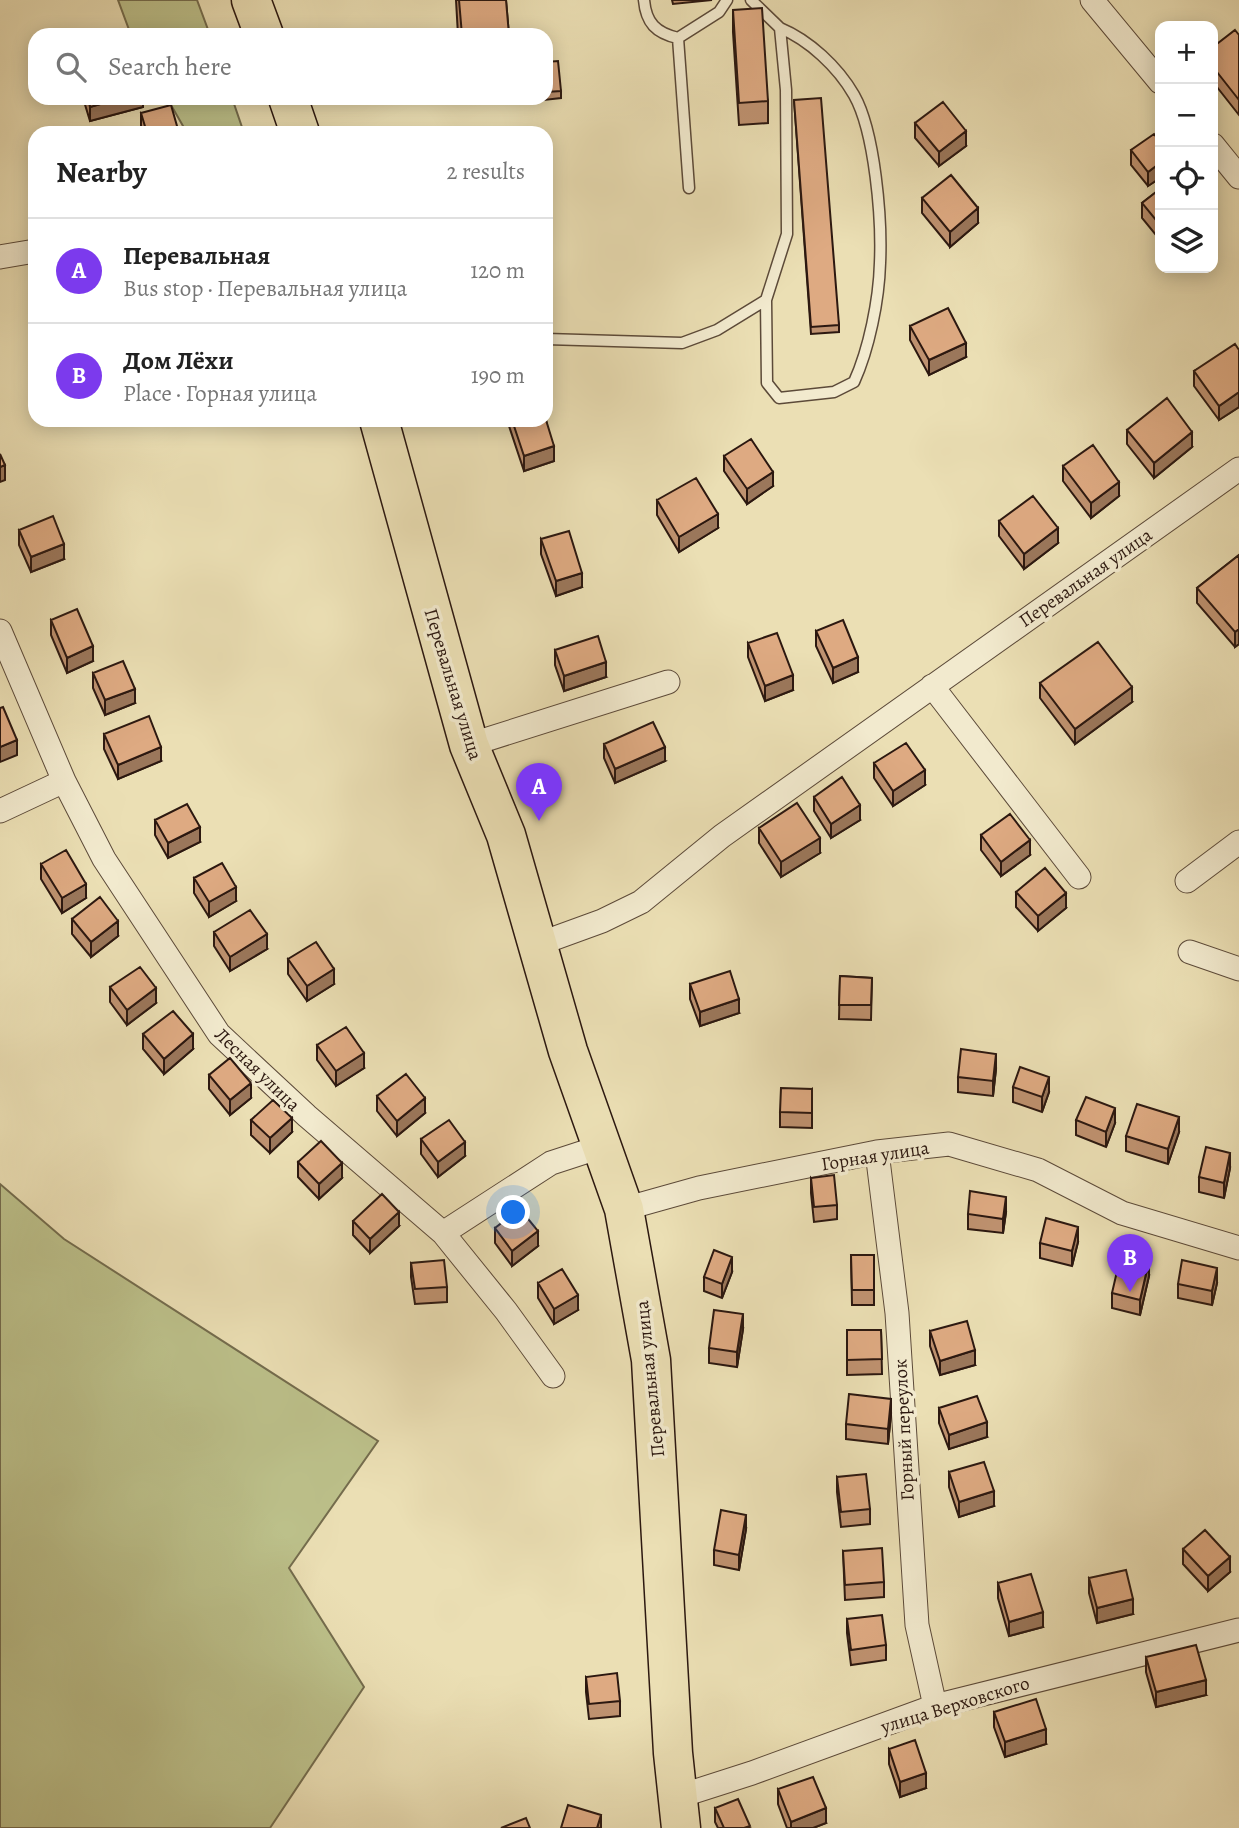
<!DOCTYPE html>
<html lang="en">
<head>
<meta charset="utf-8">
<style>
  :root { --surface:#fff; --page:#f2f2f2; --text:#222; --muted:#767676; --line:#e0e0e0; --accent:#7c3aed }
  body { margin:0; font-family:Alegreya,serif; background:var(--page); color:var(--text) }
  .controls { position:absolute; right:21px; top:21px; display:grid; overflow:hidden; border-radius:14px; box-shadow:0 4px 18px #0003 }
  .controls button { width:63px; height:63px; display:grid; place-items:center; padding:0; border:0; border-bottom:2px solid var(--line); background:var(--surface); color:var(--text); font:35px sans-serif }
  .you { position:absolute; left:514px; top:1213px; width:24px; height:24px; margin:-18px; border:5px solid #fff; border-radius:50%; background:#1a73e8; box-shadow:0 0 0 10px #1a73e833 }
  .badge { display:grid; place-items:center; width:46px; height:46px; border-radius:50%; background:var(--accent); color:#fff; font-size:23px; font-weight:700 }
  .pin { position:absolute; translate:-50% -58px; filter:drop-shadow(0 2px 4px #0008) }
  .pin::after { content:''; position:absolute; top:37px; width:24px; height:21px; background:inherit; clip-path:polygon(0 0,100% 0,50% 100%) }
  .list { margin:0; padding:0; list-style:none }
  h2 { display:flex; justify-content:space-between; align-items:center; height:91px; margin:0; padding:0 28px; font-size:30px }
  h2 small { font-size:23px; font-weight:400; color:var(--muted) }
  .list li { display:grid; grid-template-columns:46px 1fr auto; gap:21px; align-items:center; box-sizing:border-box; height:105px; padding:0 28px; border-top:2px solid var(--line) }
  .list b { display:block; font-size:26px; white-space:nowrap }
  .list p { margin:0; font-size:23px; white-space:nowrap; color:var(--muted) }
  .list em { font-size:23px; font-style:normal; color:var(--muted) }
  .icon { flex:none; width:38px; height:38px; fill:none; stroke:currentColor; stroke-width:2; stroke-linecap:round; stroke-linejoin:round }
  .map { position:relative; flex:none; width:1239px; height:1828px; overflow:hidden }
  .search { position:absolute; background:var(--surface); box-shadow:0 4px 18px #0003; left:28px; top:28px; width:525px; height:77px; display:flex; align-items:center; gap:18px; box-sizing:border-box; padding:0 24px; border-radius:21px; color:var(--muted); font-size:26px }
  .panel { position:absolute; background:var(--surface); box-shadow:0 4px 18px #0003; left:28px; top:126px; width:525px; height:301px; border-radius:21px }
  .map>svg:first-child { display:block }
  .green { fill:#bcc08a; stroke:#746c4d; stroke-width:2 }
  .lines { fill:none; stroke-linecap:round; stroke-linejoin:round }
  .service-casing { stroke:#5c4a39; stroke-width:13 }
  .minor-casing { stroke:#5c4a39; stroke-width:25 }
  .trunk-casing { stroke:#2c1810; stroke-width:41 }
  .service { stroke:#f2eace; stroke-width:10 }
  .minor { stroke:#f2eace; stroke-width:23 }
  .trunk { stroke:#ebdfb4; stroke-width:38 }
  .wall { fill:#bf9270; stroke:#2c1810; stroke-width:2 }
  .shaded-wall { fill:#9b775b; stroke:#2c1810; stroke-width:2 }
  .building { fill:#deaa82; stroke:#2c1810; stroke-width:2 }
  .labels { text-anchor:middle; stroke-width:7; stroke-linejoin:round; paint-order:stroke }
  .street-label { font-size:19px; fill:#2c1810; stroke:#f2eace }
</style>
</head>
<body>
<div class="map">
<svg width="1239" height="1828" viewBox="0 0 1239 1828">
  <rect width="100%" height="100%" fill="#ebdfb4"/>
  <filter id="stains"><feTurbulence type="fractalNoise" baseFrequency=".00286" numOctaves="4"/><feColorMatrix values="0 0 0 0 .2 0 0 0 0 .09 0 0 0 0 .02 0 0 0 .5 -.17"/></filter>
  <radialGradient id="worn" r=".72"><stop offset=".6" stop-color="#630" stop-opacity="0"/><stop offset="1" stop-color="#630" stop-opacity=".3"/></radialGradient>
  <!-- green -->
  <path class="green" d="M118,0H197L210,35H131Z
    M167,98H232L244,133H187Z
    M0,1184L64,1239L378,1441L289,1568L364,1687L270,1828H0Z"/>
  <g class="lines">
    <defs>
      <path id="service" d="M644,0C646,23 656,33 678,38
        M689,188L678,38L719,12L727,0
        M766,300L767,383L779,398L834,392L854,382C869,349 879,300 880,263C882,219 875,132 854,95C838,67 809,40 780,28
        M546,339L682,343L717,330L766,300L787,234L786,90L780,28L751,0"/>
      <path id="minor" d="M1092,0L1160,82
        M1213,145L1239,177
        M0,257L35,251
        M0,631L64,781L104,859L219,1034L307,1116L443,1233L506,1311L553,1376
        M932,686L1079,877
        M469,745L668,682
        M0,811L64,781
        M1187,881L1239,842
        M536,945L602,921L641,902L722,836L1239,469
        M1190,952L1239,969
        M877,1152L897,1313L917,1625L935,1706
        M624,1209L699,1188L877,1152L949,1144L1038,1170L1122,1213L1239,1248
        M443,1233L551,1163L600,1147
        M677,1797L752,1773L935,1706L1239,1630"/>
      <path id="trunk" d="M251,0L264,35
        M288,98L300,133
        M379,420L469,745L506,835L568,1051L624,1209L651,1360L673,1753L681,1828"/>
    </defs>
    <!-- service casing -->
    <use href="#service" class="service-casing"/>
    <!-- minor casing -->
    <use href="#minor" class="minor-casing"/>
    <!-- trunk casing -->
    <use href="#trunk" class="trunk-casing"/>
    <!-- service -->
    <use href="#service" class="service"/>
    <!-- minor -->
    <use href="#minor" class="minor"/>
    <!-- trunk -->
    <use href="#trunk" class="trunk"/>
  </g>
  <!-- wall -->
  <path class="wall" d="M456,0H506L509,35H458Z
    M672,0H712L673,4Z
    M733,10L768,101V123L739,125L733,32Z
    M1239,35V115L1213,82V47Z
    M546,62L561,91V98L544,100V98H546Z
    M83,98H143V107L90,121Z
    M794,100L839,325V332L811,334Z
    M141,113L179,133H142L141,128Z
    M915,123L966,146L939,166L915,138Z
    M1160,142V178L1148,186L1131,165V150Z
    M1160,189V240L1142,218V203Z
    M922,198L978,223L950,247L922,213Z
    M910,326L966,357L929,375L910,340Z
    M1239,350V407L1219,420L1194,386V371Z
    M507,420H546L554,461L524,471Z
    M1127,430L1192,447L1154,478L1127,444Z
    M724,456L773,486L747,504L724,471Z
    M1063,466L1119,496L1091,518L1063,481Z
    M657,500L718,528L679,552L657,515Z
    M999,521L1058,543L1024,569L999,536Z
    M19,530L64,559L31,572L19,545Z
    M541,539L582,587L556,596L541,554Z
    M1239,555V644L1235,647L1197,603V588Z
    M51,620L93,661L67,673L51,635Z
    M816,631L858,672L833,683L816,646Z
    M748,643L793,690L765,701L748,657Z
    M555,650L606,677L564,691L555,665Z
    M93,673L135,703L105,715L93,688Z
    M1040,683L1132,702L1075,744L1040,698Z
    M104,734L161,761L118,779L104,749Z
    M604,744L665,761L615,783L604,758Z
    M874,763L925,785L893,806L874,778Z
    M814,797L860,820L831,838L814,811Z
    M155,820L200,842L168,858L155,835Z
    M759,828L820,853L781,877L759,843Z
    M981,835L1030,855L1001,876L981,850Z
    M41,864L86,898L62,913L41,879Z
    M194,878L236,901L209,917L194,893Z
    M1016,892L1066,908L1038,931L1016,907Z
    M72,919L118,936L91,957L72,934Z
    M214,932L267,949L230,971L214,946Z
    M288,959L334,984L307,1001L288,974Z
    M840,976L872,978L871,1020L839,1019Z
    M690,984L739,1013L700,1026L690,999Z
    M110,987L156,1003L127,1025L110,1002Z
    M143,1034L193,1049L164,1074L143,1049Z
    M317,1045L364,1068L336,1086L317,1060Z
    M996,1069L993,1096L958,1092V1077Z
    M209,1075L251,1098L230,1115L209,1089Z
    M1013,1087L1049,1092L1042,1112L1013,1102Z
    M812,1089V1128L780,1127V1112Z
    M377,1096L425,1113L397,1136L377,1111Z
    M251,1120L292,1132L270,1153L251,1135Z
    M1076,1120L1115,1123L1106,1147L1076,1135Z
    M1179,1132L1168,1164L1126,1151V1136Z
    M421,1139L465,1156L438,1177L421,1154Z
    M298,1162L342,1178L319,1199L298,1177Z
    M1230,1168L1224,1198L1199,1192V1177Z
    M811,1178L837,1205V1219L814,1222L811,1193Z
    M1006,1212L1003,1233L968,1229V1214Z
    M353,1221L399,1226L370,1253L353,1235Z
    M495,1228L538,1246L512,1266L495,1243Z
    M1078,1242L1072,1266L1040,1258V1243Z
    M851,1255H874V1305H852Z
    M411,1263L447,1287V1302L415,1304L411,1277Z
    M732,1272L722,1298L704,1291V1277Z
    M1149,1276L1140,1315L1112,1308V1293Z
    M538,1283L578,1310L554,1324L538,1298Z
    M1217,1283L1212,1305L1178,1298V1284Z
    M743,1329L737,1367L709,1363V1348Z
    M847,1330H881L882,1374L847,1375Z
    M930,1331L975,1365L940,1375L930,1346Z
    M939,1408L987,1437L949,1449L939,1423Z
    M891,1414L888,1444L846,1439V1424Z
    M949,1472L994,1506L959,1517L949,1487Z
    M837,1477L870,1509V1524L841,1527L837,1492Z
    M746,1529L739,1570L714,1565V1550Z
    M1183,1549L1230,1572L1208,1591L1183,1564Z
    M843,1551L884,1582V1597L845,1600Z
    M1089,1578L1133,1614L1097,1623L1089,1593Z
    M998,1583L1043,1627L1009,1636L998,1598Z
    M847,1619L886,1645V1660L851,1665L847,1633Z
    M1146,1657L1206,1695L1156,1707L1146,1672Z
    M586,1677L620,1701V1716L589,1719L586,1692Z
    M994,1712L1046,1744L1005,1757L994,1727Z
    M889,1749L926,1788L900,1797L889,1764Z
    M778,1789L826,1823L813,1828H787L778,1804Z
    M715,1808L750,1828H718L715,1822Z"/>
  <!-- shaded-wall -->
  <path class="shaded-wall" d="M121,98H143V107L90,121V107Z
    M966,131V146L939,166V152Z
    M1160,163V178L1148,186V172Z
    M978,208V223L950,247V232Z
    M966,343V357L929,375V360Z
    M1239,392V407L1219,420V406Z
    M1192,432V447L1154,478V463Z
    M554,446V461L524,471V456Z
    M5,465V480L0,482V467Z
    M773,472V486L747,504V489Z
    M1119,482V496L1091,518V503Z
    M718,514V528L679,552V537Z
    M1058,528V543L1024,569V554Z
    M64,544V559L31,572V557Z
    M582,573V587L556,596V581Z
    M1239,629V644L1235,647V632Z
    M93,646V661L67,673V658Z
    M858,657V672L833,683V668Z
    M606,662V677L564,691V676Z
    M793,675V690L765,701V686Z
    M1132,687V702L1075,744V729Z
    M135,689V703L105,715V700Z
    M17,740V755L0,762V747Z
    M161,747V761L118,779V765Z
    M665,747V761L615,783V769Z
    M925,770V785L893,806V791Z
    M860,805V820L831,838V824Z
    M200,827V842L168,858V843Z
    M820,838V853L781,877V862Z
    M1030,840V855L1001,876V862Z
    M86,884V898L62,913V898Z
    M236,887V901L209,917V902Z
    M1066,893V908L1038,931V916Z
    M118,921V936L91,957V942Z
    M267,934V949L230,971V957Z
    M334,969V984L307,1001V986Z
    M156,988V1003L127,1025V1010Z
    M739,999V1013L700,1026V1012Z
    M193,1034V1049L164,1074V1059Z
    M364,1053V1068L336,1086V1071Z
    M996,1054V1069L993,1096V1081Z
    M1049,1077V1092L1042,1112V1097Z
    M251,1083V1098L230,1115V1100Z
    M425,1098V1113L397,1136V1121Z
    M1115,1108V1123L1106,1147V1132Z
    M1179,1117V1132L1168,1164V1149Z
    M292,1118V1132L270,1153V1138Z
    M465,1142V1156L438,1177V1162Z
    M1230,1153V1168L1224,1198V1183Z
    M342,1163V1178L319,1199V1184Z
    M1006,1197V1212L1003,1233V1219Z
    M399,1212V1226L370,1253V1239Z
    M1078,1227V1242L1072,1266V1251Z
    M538,1231V1246L512,1266V1251Z
    M732,1257V1272L722,1298V1284Z
    M1149,1261V1276L1140,1315V1300Z
    M1217,1268V1283L1212,1305V1291Z
    M578,1295V1310L554,1324V1309Z
    M743,1314V1329L737,1367V1352Z
    M975,1350V1365L940,1375V1361Z
    M891,1399V1414L888,1444V1429Z
    M987,1422V1437L949,1449V1435Z
    M994,1491V1506L959,1517V1502Z
    M746,1515V1529L739,1570V1555Z
    M1230,1557V1572L1208,1591V1576Z
    M1133,1599V1614L1097,1623V1608Z
    M1043,1612V1627L1009,1636V1622Z
    M1206,1680V1695L1156,1707V1692Z
    M1046,1729V1744L1005,1757V1742Z
    M926,1773V1788L900,1797V1782Z
    M826,1808V1823L813,1828H791V1822Z
    M601,1815V1828H597Z"/>
  <!-- building -->
  <path class="building" d="M459,0H506L509,35H462Z
    M762,8L768,101L739,103L733,10Z
    M1235,30L1239,35V100L1213,67V47Z
    M558,61L561,91L546,92V62Z
    M88,98H121L90,107Z
    M821,98L839,325L811,327L794,100Z
    M943,102L966,131L939,152L915,123Z
    M171,105L179,133H147L141,113Z
    M1154,134L1160,142V163L1148,172L1131,150Z
    M951,175L978,208L950,232L922,198Z
    M1160,189V225L1142,203Z
    M948,308L966,343L929,360L910,326Z
    M1235,344L1239,350V392L1219,406L1194,371Z
    M1167,398L1192,432L1154,463L1127,430Z
    M512,420H546L554,446L524,456Z
    M751,439L773,472L747,489L724,456Z
    M1093,445L1119,482L1091,503L1063,466Z
    M0,454L5,465L0,467Z
    M696,478L718,514L679,537L657,500Z
    M1033,496L1058,528L1024,554L999,521Z
    M53,516L64,544L31,557L19,530Z
    M569,531L582,573L556,581L541,539Z
    M1239,555V629L1235,632L1197,588Z
    M77,609L93,646L67,658L51,620Z
    M843,620L858,657L833,668L816,631Z
    M777,633L793,675L765,686L748,643Z
    M598,636L606,662L564,676L555,650Z
    M1098,642L1132,687L1075,729L1040,683Z
    M123,661L135,689L105,700L93,673Z
    M3,707L17,740L0,747V708Z
    M149,716L161,747L118,765L104,734Z
    M653,722L665,747L615,769L604,744Z
    M906,743L925,770L893,791L874,763Z
    M842,777L860,805L831,824L814,797Z
    M797,803L820,838L781,862L759,828Z
    M187,804L200,827L168,843L155,820Z
    M1010,814L1030,840L1001,862L981,835Z
    M66,850L86,884L62,898L41,864Z
    M222,863L236,887L209,902L194,878Z
    M1045,868L1066,893L1038,916L1016,892Z
    M100,897L118,921L91,942L72,919Z
    M250,910L267,934L230,957L214,932Z
    M316,942L334,969L307,986L288,959Z
    M140,967L156,988L127,1010L110,987Z
    M730,971L739,999L700,1012L690,984Z
    M840,976L872,978L871,1005H839Z
    M173,1011L193,1034L164,1059L143,1034Z
    M346,1027L364,1053L336,1071L317,1045Z
    M961,1049L996,1054L993,1081L958,1077Z
    M230,1058L251,1083L230,1100L209,1075Z
    M1020,1067L1049,1077L1042,1097L1013,1087Z
    M406,1074L425,1098L397,1121L377,1096Z
    M781,1088L812,1089V1113L780,1112Z
    M1086,1097L1115,1108L1106,1132L1076,1120Z
    M273,1100L292,1118L270,1138L251,1120Z
    M1137,1104L1179,1117L1168,1149L1126,1136Z
    M449,1120L465,1142L438,1162L421,1139Z
    M321,1141L342,1163L319,1184L298,1162Z
    M1206,1147L1230,1153L1224,1183L1199,1177Z
    M834,1175L837,1205L814,1207L811,1178Z
    M970,1191L1006,1197L1003,1219L968,1214Z
    M382,1194L399,1212L370,1239L353,1221Z
    M520,1209L538,1231L512,1251L495,1228Z
    M1046,1218L1078,1227L1072,1251L1040,1243Z
    M714,1250L732,1257L722,1284L704,1277Z
    M1121,1254L1149,1261L1140,1300L1112,1293Z
    M851,1255H874V1290H852Z
    M444,1260L447,1287L415,1289L411,1263Z
    M1182,1260L1217,1268L1212,1291L1178,1284Z
    M562,1269L578,1295L554,1309L538,1283Z
    M714,1310L743,1314L737,1352L709,1348Z
    M967,1321L975,1350L940,1361L930,1331Z
    M847,1330H881L882,1359L847,1360Z
    M849,1394L891,1399L888,1429L846,1424Z
    M977,1396L987,1422L949,1435L939,1408Z
    M984,1462L994,1491L959,1502L949,1472Z
    M866,1474L870,1509L841,1512L837,1477Z
    M721,1510L746,1515L739,1555L714,1550Z
    M1205,1530L1230,1557L1208,1576L1183,1549Z
    M882,1548L884,1582L845,1585L843,1551Z
    M1126,1570L1133,1599L1097,1608L1089,1578Z
    M1031,1574L1043,1612L1009,1622L998,1583Z
    M882,1615L886,1645L851,1650L847,1619Z
    M1196,1645L1206,1680L1156,1692L1146,1657Z
    M617,1673L620,1701L589,1704L586,1677Z
    M1036,1699L1046,1729L1005,1742L994,1712Z
    M915,1740L926,1773L900,1782L889,1749Z
    M813,1777L826,1808L791,1822L778,1789Z
    M738,1799L750,1826L744,1828H724L715,1808Z
    M568,1805L601,1815L597,1828H561Z
    M526,1818L530,1828H501Z"/>
  <g class="labels">
    <!-- street labels -->
    <g class="street-label">
      <text transform="translate(1085 577) rotate(-35)" y="7">Перевальная улица</text>
      <text transform="translate(454 684) rotate(73)" y="7">Перевальная улица</text>
      <text transform="translate(258 1069) rotate(44)" y="7">Лесная улица</text>
      <text transform="translate(875 1155) rotate(-9)" y="7">Горная улица</text>
      <text transform="translate(649 1379) rotate(-96)" y="7">Перевальная улица</text>
      <text transform="translate(903 1430) rotate(-93)" y="7">Горный переулок</text>
      <text transform="translate(955 1704) rotate(-17)" y="7">улица Верховского</text>
    </g>
  </g>
  <rect width="100%" height="100%" filter="url(#stains)"/>
  <rect width="100%" height="100%" fill="url(#worn)"/>
</svg>
<div class="controls">
<button>+</button>
<button>−</button>
<button><svg class="icon" aria-label="locate" viewBox="0 0 24 24"><circle cx="12" cy="12" r="6"/><path d="M12 2v4M12 18v4M2 12h4M18 12h4"/></svg></button>
<button><svg class="icon" aria-label="layers" viewBox="0 0 24 24"><path d="M12 4l9 5-9 5-9-5zM3 14l9 5 9-5"/></svg></button>
</div>
<div class="you"></div>
<div class="pin badge" style="left:539px;top:821px">A</div>
<div class="pin badge" style="left:1130px;top:1292px">B</div>
<div class="search"><svg class="icon" aria-label="search" viewBox="0 0 24 24"><circle cx="10" cy="10" r="6"/><path d="M15 15l6 6"/></svg>Search here</div>
<section class="panel">
<h2>Nearby<small>2 results</small></h2>
<ul class="list">
<li><span class="badge">A</span><div><b>Перевальная</b><p>Bus stop · Перевальная улица</p></div><em>120 m</em></li>
<li><span class="badge">B</span><div><b>Дом Лёхи</b><p>Place · Горная улица</p></div><em>190 m</em></li>
</ul>
</section>
</div>
</body>
</html>
